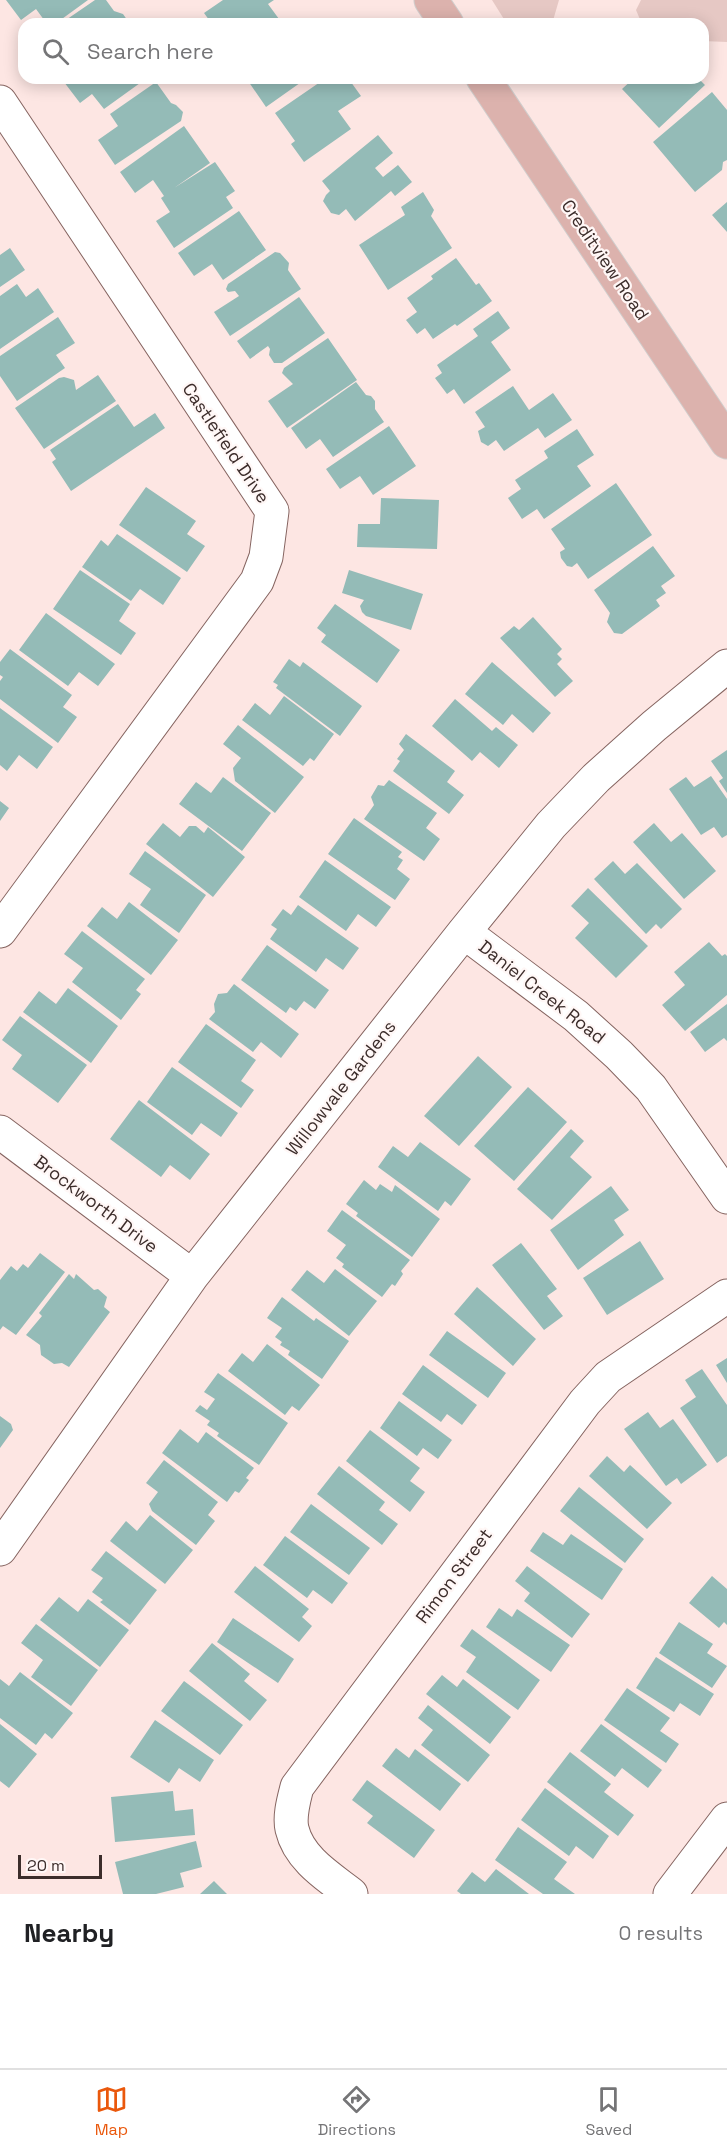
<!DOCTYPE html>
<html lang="en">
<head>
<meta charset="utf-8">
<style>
  :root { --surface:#fff; --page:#f2f2f2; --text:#202124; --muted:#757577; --line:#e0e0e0; --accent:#ea580c }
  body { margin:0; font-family:"Space Grotesk",sans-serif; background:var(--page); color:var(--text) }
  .scale { position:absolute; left:18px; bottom:15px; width:84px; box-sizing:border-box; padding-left:6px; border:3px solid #3c2d2b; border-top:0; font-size:16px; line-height:21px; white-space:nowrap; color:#3c2d2b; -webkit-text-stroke:4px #fff7f6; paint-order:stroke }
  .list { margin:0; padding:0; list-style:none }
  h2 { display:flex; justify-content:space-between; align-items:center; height:78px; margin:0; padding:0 24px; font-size:26px }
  h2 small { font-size:20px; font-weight:400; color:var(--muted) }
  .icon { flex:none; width:33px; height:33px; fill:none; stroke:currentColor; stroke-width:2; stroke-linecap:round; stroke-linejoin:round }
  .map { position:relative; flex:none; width:727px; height:1894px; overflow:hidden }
  .search { position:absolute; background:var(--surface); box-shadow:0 3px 15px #0003; left:18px; right:18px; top:18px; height:66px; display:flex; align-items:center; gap:15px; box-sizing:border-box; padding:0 21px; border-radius:18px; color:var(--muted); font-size:22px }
  .sheet { height:174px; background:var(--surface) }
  nav { display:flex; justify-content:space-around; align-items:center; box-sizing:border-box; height:84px; border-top:2px solid var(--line); background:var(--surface); font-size:16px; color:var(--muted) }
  nav a { display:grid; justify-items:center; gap:3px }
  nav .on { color:var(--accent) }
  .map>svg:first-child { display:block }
  .green { fill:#e6c8c4 }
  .building { fill:#94bbb7 }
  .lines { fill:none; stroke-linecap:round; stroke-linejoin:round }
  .minor-casing { stroke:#856460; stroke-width:35 }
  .major-casing { stroke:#d0cdcc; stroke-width:35 }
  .minor { stroke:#fff; stroke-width:33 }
  .major { stroke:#dcb2ad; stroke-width:33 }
  .labels { text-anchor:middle; stroke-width:4.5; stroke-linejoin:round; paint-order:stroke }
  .street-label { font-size:18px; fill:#3c2d2b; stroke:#fff7f6 }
</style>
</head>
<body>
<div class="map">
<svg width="727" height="1894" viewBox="0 0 727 1894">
  <rect width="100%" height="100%" fill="#fde6e3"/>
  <!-- green -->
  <path class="green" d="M492,0H559L552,24H507Z
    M641,0H727V42L703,41V24H642L636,10Z"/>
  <!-- building -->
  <path class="building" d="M6,0H88L55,24H47L36,9L21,20Z
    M95,0H106L114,11L123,14L130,24H60Z
    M223,0H274L268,4L279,19L271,24H212L204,13Z
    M70,78H147L104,109L92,94L80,103L64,82Z
    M246,78H307L266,107Z
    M326,78H348L361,96L338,111L351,129L304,162L291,144L295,141L275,113Z
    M634,78H698L705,85L659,128L622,89Z
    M156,82L171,103L176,105L183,112L181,121L115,165L98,140L118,126L110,114Z
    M712,92L727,110V160L723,162L722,170L695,192L653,142Z
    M184,126L210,163L174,188L215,162L235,191L226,197L233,208L174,248L156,221L170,212L161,198L164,196L153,180L135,193L120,172Z
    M378,135L393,153L375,168L383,177L398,165L412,182L395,196L391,191L355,221L346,209L339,215L331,213L323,201L326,195L330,191L322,181Z
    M423,192L434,210L431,216L452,248L388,290L359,245L405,215L401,207Z
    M727,202V232L712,215Z
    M239,211L266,250L223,280L212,264L194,276L178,253Z
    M10,248L25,270L0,287V255Z
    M275,252L280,253L289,263L288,270L301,289L230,336L214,312L239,296L235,291L228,292L226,289L228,284Z
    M456,258L476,285L479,283L492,301L457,326L455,324L433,339L425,328L417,334L406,320L417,312L407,298L433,279L431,276Z
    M17,284L26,297L38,288L54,312L0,349V296Z
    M299,297L325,333L282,363H274L269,355L270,349L268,346L250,359L237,341Z
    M498,311L510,328L491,342L511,370L464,404L454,389L447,394L435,378L442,373L437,365L478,336L473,329Z
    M58,317L75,343L56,355L65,368L17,401L0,376V356Z
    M328,338L357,380L287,428L268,401L293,384L282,373L284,368Z
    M98,375L116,401L44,449L15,408L59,378L64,377L74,380L76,390Z
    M356,382L366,395L371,396L375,401V409L384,422L333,457L320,439L306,449L291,428Z
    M513,386L529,410L553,393L572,420L545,438L538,428L504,451L496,440L488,446L481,442L478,431L485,427L475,412Z
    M118,404L134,427L155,413L165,428L71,491L52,462L56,459L50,450Z
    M389,426L416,466L373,495L360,476L340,489L326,469Z
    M577,429L594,455L577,466L591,486L544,519L537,509L522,519L508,498L521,489L515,480L548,458L544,451Z
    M616,483L652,535L588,579L577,563L572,567L567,566L561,558L560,552L565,549L551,529Z
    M146,487L196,521L187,534L205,546L187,572L119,525Z
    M381,498L439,500L437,549L357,547L358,524H380Z
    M117,534L181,578L163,605L140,589L131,601L82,567L101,540L108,546Z
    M653,546L675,576L661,586L666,593L656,600L660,606L622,634L614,633L607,622L610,613L594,590Z
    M80,570L130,604L119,621L136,633L121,655L53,609Z
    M349,570L423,594L411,630L366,616L362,612L360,606L364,600L342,593Z
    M335,604L400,650L377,683L321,642L326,635L317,628Z
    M46,613L115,664L98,686L79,672L68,686L19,650Z
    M533,617L562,649L557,654L562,659L557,664L573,681L555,697L500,638L514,626L519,630Z
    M10,649L72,695L63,707L77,717L58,743L0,699V681L3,677L0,675V662Z
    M289,659L300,667L303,662L362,706L340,736L276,688L278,685L273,682Z
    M492,662L551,713L533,733L512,714L503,725L465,694Z
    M284,696L334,734L314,761L310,758L303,766L242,720L255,703L270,715Z
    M455,699L492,731L496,727L518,745L499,768L480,752L472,761L432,726Z
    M0,708L53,747L37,769L19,755L7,771L0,765Z
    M238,725L304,777L275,813L235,781L233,768L241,758L223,744Z
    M406,734L455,771L447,782L464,795L449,814L393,771L400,761L397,759L404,750L399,744Z
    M727,750V793L719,781L723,778L711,761Z
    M711,776L727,799V835L722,838L714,827L701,835L669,789L686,777L694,787Z
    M223,777L271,813L242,851L179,804L196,782L211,793Z
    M389,780L437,813L426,828L440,839L424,861L364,819L374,805L371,797L378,785L384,786Z
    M0,801L9,808L0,821Z
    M354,818L402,852L398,857L403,860L397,869L410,879L395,900L328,854Z
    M163,823L180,837L189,826H196L204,833L208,827L245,857L213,897L146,844Z
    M654,823L671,842L682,833L716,871L684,899L633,842Z
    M145,851L206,895L179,933L140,905L151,889L129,874Z
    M325,860L391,907L376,927L358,914L346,931L299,897Z
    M613,861L625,874L637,863L682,909L661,929L656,924L646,934L594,879Z
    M588,888L648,946L616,978L575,938L589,923L571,906Z
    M129,902L178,940L151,975L87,926L102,907L117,919Z
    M298,905L359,948L343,970L326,958L316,972L270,939L277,929L271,925L283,909L291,915Z
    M82,931L145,979L136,990L141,994L121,1020L72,982L83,968L64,954Z
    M709,942L722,956L725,954L727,956V995L685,1031L662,1005L685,985L674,972Z
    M267,945L329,990L315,1009L304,1001L296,1011L290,1007L286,1013L241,980Z
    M234,984L299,1034L281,1058L261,1042L253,1052L209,1019L215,1012L214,1004L218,994L227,993Z
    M68,988L118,1026L91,1063L23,1012L39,991L56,1004Z
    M727,1004V1041L724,1038L705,1052L690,1032Z
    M20,1016L87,1065L58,1103L12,1069L22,1055L2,1040Z
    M206,1024L256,1060L241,1081L254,1090L241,1108L178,1062Z
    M478,1056L512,1087L459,1146L424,1116Z
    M172,1067L238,1113L221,1137L201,1123L192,1135L147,1102Z
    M528,1087L567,1122L514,1181L474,1146Z
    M139,1100L210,1154L190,1180L170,1165L161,1177L110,1139Z
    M571,1129L584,1141L570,1157L592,1177L552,1220L517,1189Z
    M420,1142L471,1179L451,1206L445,1201L438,1211L378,1167L393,1146L408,1157Z
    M364,1180L376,1190L380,1184L392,1192L395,1185L440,1219L412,1257L356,1216L358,1213L346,1204Z
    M611,1186L629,1210L614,1220L624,1235L578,1270L550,1230Z
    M342,1210L410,1260L401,1271L403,1274L395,1286L392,1284L382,1297L342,1267L344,1264L336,1258L346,1245L327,1231Z
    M640,1241L664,1279L607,1315L583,1278Z
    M521,1243L557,1289L547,1296L563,1316L544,1330L492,1265Z
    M40,1253L65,1272L16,1335L3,1326L0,1330V1280L11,1266L17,1271L23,1264L28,1268Z
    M335,1269L377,1301L349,1336L291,1290L307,1270L324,1283Z
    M69,1274L74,1279L76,1274L94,1290L98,1289L107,1297L104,1307L110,1312L69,1367L62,1363L54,1364L41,1355L40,1345L26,1335L42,1316L39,1313Z
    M477,1287L536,1339L513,1366L454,1314Z
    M282,1297L314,1321L316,1318L349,1341L322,1379L288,1355L290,1351L280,1345L282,1342L275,1337L282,1328L267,1318Z
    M447,1331L506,1373L488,1398L429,1355Z
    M267,1344L320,1385L299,1411L292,1406L285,1415L228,1371L242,1353L253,1362Z
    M727,1358V1383L716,1365Z
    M423,1365L477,1405L462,1425L447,1414L441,1422L402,1394Z
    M702,1369L727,1405V1456L717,1463L680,1408L696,1397L685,1380Z
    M218,1373L288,1423L259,1465L217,1436L219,1433L207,1425L210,1421L195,1411L200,1405L207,1410L215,1399L204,1392Z
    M399,1401L452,1440L438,1459L423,1448L417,1456L380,1428Z
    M648,1412L660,1428L673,1419L707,1465L681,1484L677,1478L666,1486L624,1429Z
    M0,1416L11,1424L13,1430L0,1448Z
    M180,1429L198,1443L206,1432L254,1468L246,1478L249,1480L239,1493L235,1491L227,1502L162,1453Z
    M370,1430L420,1468L410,1481L425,1492L410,1512L346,1461Z
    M607,1456L624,1472L630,1465L672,1503L647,1529L589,1476Z
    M164,1460L218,1502L208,1515L215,1521L196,1545L152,1511L149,1504L158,1492L146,1483Z
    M339,1466L385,1502L379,1510L398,1524L382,1545L317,1494Z
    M579,1487L644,1539L625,1563L560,1511Z
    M311,1504L370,1548L349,1575L290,1532Z
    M150,1515L193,1550L165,1584L110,1541L126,1521L137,1531Z
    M543,1532L563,1545L571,1534L623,1569L602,1600L530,1551Z
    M285,1536L348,1583L332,1604L313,1590L307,1598L263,1565Z
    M106,1551L157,1590L130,1625L100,1602L103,1600L92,1592L103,1578L91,1570Z
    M255,1566L309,1609L302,1617L312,1626L299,1642L234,1592Z
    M527,1566L590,1614L572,1638L524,1601L530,1593L515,1581Z
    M712,1576L727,1589V1625L724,1622L719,1628L689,1603Z
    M59,1597L78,1612L88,1599L129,1630L100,1667L40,1620Z
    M499,1608L512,1617L517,1609L570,1645L551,1672L486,1627Z
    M233,1618L294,1659L278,1683L217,1642Z
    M679,1622L713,1644L707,1653L727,1666L712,1688L659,1653Z
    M36,1624L98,1670L71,1706L31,1677L43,1660L21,1643Z
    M472,1629L540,1680L518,1710L466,1672L476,1657L460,1646Z
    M212,1643L250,1674L244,1681L267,1700L250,1721L189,1671Z
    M656,1657L714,1694L700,1716L680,1703L674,1712L636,1688Z
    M20,1672L73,1713L52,1739L45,1733L36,1745L0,1718V1679L9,1686Z
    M442,1675L457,1687L463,1679L511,1717L490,1744L426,1694Z
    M184,1681L243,1725L220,1755L161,1711Z
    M627,1688L670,1718L660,1731L679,1744L666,1763L604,1720Z
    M428,1705L490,1755L468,1782L421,1745L433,1730L418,1718Z
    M155,1720L214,1760L200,1782L179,1768L169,1783L130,1757Z
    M0,1724L37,1754L9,1788L0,1781Z
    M601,1724L662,1770L648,1788L622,1768L615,1777L580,1751Z
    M396,1748L409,1758L415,1749L461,1784L440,1811L382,1766Z
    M570,1752L611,1784L604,1792L634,1815L618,1836L547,1782Z
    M367,1780L435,1830L414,1858L367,1823L373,1816L352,1800Z
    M545,1788L609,1836L593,1859L576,1846L569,1856L521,1820Z
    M173,1791L175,1811L193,1809L195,1835L115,1842L111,1797Z
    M518,1827L567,1862L554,1879L575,1894H543L495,1860Z
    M196,1841L202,1867L180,1873L184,1887L156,1894H123L115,1862Z
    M496,1869L529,1894H461L457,1891L472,1872L485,1882Z
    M214,1881L227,1894H200Z"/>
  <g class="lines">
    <defs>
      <path id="minor" d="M0,102L272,511L266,557L257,581L0,931
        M464,932L576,1016L619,1055L651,1088L727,1197
        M0,1132L192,1276
        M0,1549L192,1276L464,932L551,825L596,778L654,726L727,666
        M351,1894C329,1877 299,1859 292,1829C289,1816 294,1799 297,1787L585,1402L608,1377L727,1296
        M670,1894L727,1819"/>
      <path id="major" d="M431,0L447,24
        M483,78L727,442"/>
    </defs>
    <!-- minor casing -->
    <use href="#minor" class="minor-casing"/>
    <!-- major casing -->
    <use href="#major" class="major-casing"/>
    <!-- minor -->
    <use href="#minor" class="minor"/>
    <!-- major -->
    <use href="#major" class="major"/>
  </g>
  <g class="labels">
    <!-- street labels -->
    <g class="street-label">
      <text transform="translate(605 260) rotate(56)" y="6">Creditview Road</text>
      <text transform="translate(226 443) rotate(56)" y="6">Castlefield Drive</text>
      <text transform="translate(542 992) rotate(38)" y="6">Daniel Creek Road</text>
      <text transform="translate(341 1088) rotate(-52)" y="6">Willowvale Gardens</text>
      <text transform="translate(96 1204) rotate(37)" y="6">Brockworth Drive</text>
      <text transform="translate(454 1576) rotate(-53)" y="6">Rimon Street</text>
    </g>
  </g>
</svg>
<div class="scale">20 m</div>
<div class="search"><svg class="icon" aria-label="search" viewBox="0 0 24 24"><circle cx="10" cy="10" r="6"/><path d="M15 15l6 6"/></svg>Search here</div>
</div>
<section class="sheet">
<h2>Nearby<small>0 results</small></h2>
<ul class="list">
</ul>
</section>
<nav>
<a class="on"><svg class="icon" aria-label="map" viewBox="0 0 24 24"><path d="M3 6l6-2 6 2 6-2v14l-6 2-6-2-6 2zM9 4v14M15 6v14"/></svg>Map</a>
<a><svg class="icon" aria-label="directions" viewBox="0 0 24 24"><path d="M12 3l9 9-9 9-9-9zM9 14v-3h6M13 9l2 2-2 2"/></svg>Directions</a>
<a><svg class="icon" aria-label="saved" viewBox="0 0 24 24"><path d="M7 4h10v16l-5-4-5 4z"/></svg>Saved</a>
</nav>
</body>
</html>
